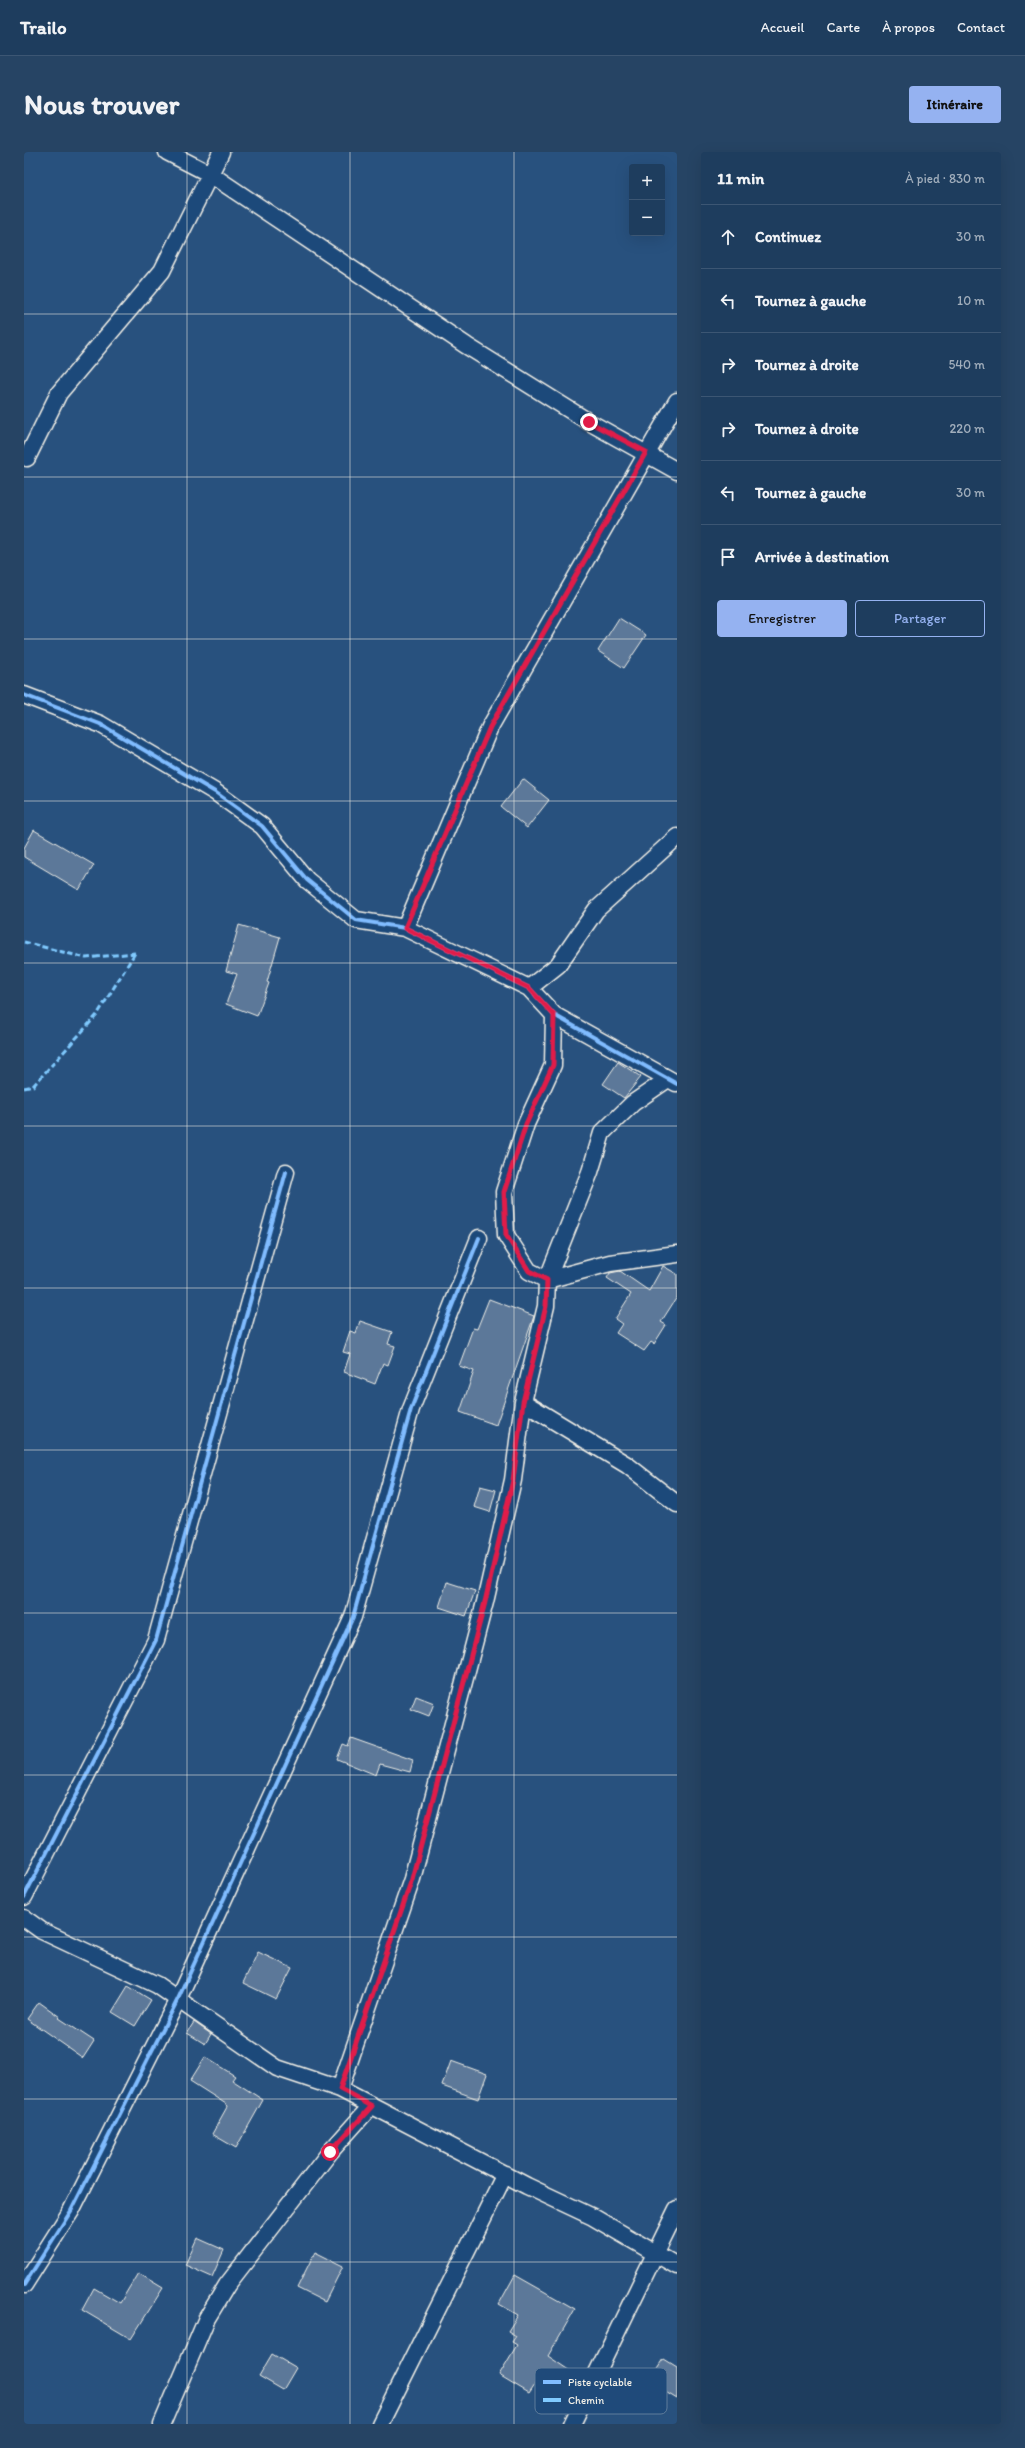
<!DOCTYPE html>
<html lang="fr">
<head>
<meta charset="utf-8">
<style>
  :root { --surface:#1e3d5e; --page:#264464; --text:#f1f3f6; --muted:#a1aebc; --line:#3c5673; --accent:#95b2f1 }
  body { margin:0; font-family:Itim,sans-serif; background:var(--page); color:var(--text) }
  .controls { position:absolute; right:12px; top:12px; display:grid; overflow:hidden; border-radius:4px; box-shadow:0 4px 16px #0002 }
  .controls button { width:36px; height:36px; display:grid; place-items:center; padding:0; border:0; border-bottom:1px solid var(--line); background:var(--surface); color:var(--text); font:20px sans-serif }
  .stop { position:absolute; width:12px; height:12px; margin:-9px; border:3px solid #e11d48; border-radius:50%; background:#fff }
  .stop.end { background:#e11d48; border-color:#fff; box-shadow:0 1px 4px #0008 }
  .list { margin:0; padding:0; list-style:none }
  h2 { display:flex; justify-content:space-between; align-items:center; height:52px; margin:0; padding:0 16px; font-size:17px }
  h2 small { font-size:13px; font-weight:400; color:var(--muted) }
  .list li { display:grid; grid-template-columns:26px 1fr auto; gap:12px; align-items:center; box-sizing:border-box; height:64px; padding:0 16px; border-top:1px solid var(--line) }
  .list b { display:block; font-size:15px; white-space:nowrap }
  .list em { font-size:13px; font-style:normal; color:var(--muted) }
  .actions { display:flex; gap:8px; padding:12px 16px }
  .actions a { flex:1; padding:9px 0; border:1px solid var(--accent); border-radius:4px; text-align:center; font-size:14px; color:var(--accent) }
  .actions .main { background:var(--accent); color:#111 }
  .icon { flex:none; width:22px; height:22px; fill:none; stroke:currentColor; stroke-width:2; stroke-linecap:round; stroke-linejoin:round }
  .map { position:relative; flex:none; width:653px; height:2272px; overflow:hidden; border-radius:4px }
  header { display:flex; align-items:center; gap:24px; box-sizing:border-box; height:56px; padding:0 20px; background:var(--surface); border-bottom:1px solid var(--line) }
  header strong { font-size:19px }
  nav { display:flex; gap:22px; margin-inline-start:auto; font-size:14px }
  .intro { display:flex; align-items:center; justify-content:space-between; box-sizing:border-box; height:96px; padding:0 24px }
  h1 { margin:0; font-size:28px }
  .button { padding:10px 18px; border-radius:4px; background:var(--accent); color:#111; font-size:14px; font-weight:700 }
  main { display:flex; gap:24px; padding:0 24px }
  aside { flex:1; background:var(--surface); border-radius:4px; box-shadow:0 4px 16px #0002 }
  .map>svg:first-child { display:block }
  .building { fill:#5b7899; stroke:#f4f1e8 }
  .lines { fill:none; stroke-linecap:round; stroke-linejoin:round }
  .street-casing { stroke:#f4f1e8; stroke-width:19 }
  .street { stroke:#1f4a7a; stroke-width:16 }
  .quiet { stroke:#80caff; stroke-width:3; stroke-dasharray:6 3; stroke-linecap:butt }
  .cycleway-casing { stroke:#1f4a7a; stroke-width:6 }
  .cycleway { stroke:#80bcff; stroke-width:4 }
  .route { stroke:#e11d48; stroke-width:5 }
  .grid { fill:none; stroke:#f4f1e8; stroke-width:1; stroke-opacity:0.55 }
  .key { fill:#1f4a7a; stroke:#5f7c9b; stroke-width:1 }
  .key-label { font-size:11px; fill:#f4f1e8 }
</style>
</head>
<body>
<header>
<strong>Trailo</strong>
<nav><a>Accueil</a><a>Carte</a><a>À propos</a><a>Contact</a></nav>
</header>
<div class="intro"><h1>Nous trouver</h1><a class="button">Itinéraire</a></div>
<main>
<div class="map">
<svg width="653" height="2272" viewBox="0 0 653 2272">
  <rect width="100%" height="100%" fill="#28517e"/>
  <filter id="ink" filterUnits="userSpaceOnUse"><feTurbulence type="fractalNoise" baseFrequency=".025" numOctaves="2"/><feDisplacementMap in="SourceGraphic" scale="8" xChannelSelector="R" yChannelSelector="G"/><feConvolveMatrix kernelMatrix="1 2 1 2 8 2 1 2 1" color-interpolation-filters="sRGB"/></filter>
  <g filter="url(#ink)">
    <!-- building -->
    <path class="building" d="M595,466L622,483L600,516L574,499Z
      M499,627L525,648L503,676L477,655Z
      M10,678L70,713L55,738L0,705V696Z
      M215,773L256,785L243,830L245,831L233,864L202,852L213,822L202,819Z
      M594,910L617,925L600,946L579,932Z
      M639,1114L653,1122V1145L637,1170L642,1173L630,1192L627,1190L620,1199L592,1181L598,1172L591,1167L607,1142L583,1126L586,1121L596,1119L625,1139Z
      M465,1147L510,1164L472,1273L436,1260L450,1219L435,1214L449,1176L453,1177Z
      M336,1169L368,1180L364,1192L371,1194L364,1213L359,1211L351,1232L320,1220L326,1202L319,1200L326,1179L332,1181Z
      M456,1334L472,1338L466,1360L450,1355Z
      M423,1430L451,1439L442,1464L415,1455Z
      M392,1544L410,1551L405,1564L387,1557Z
      M327,1586L389,1608L386,1620L356,1612L352,1623L313,1607L319,1592L324,1594Z
      M234,1800L268,1816L252,1847L219,1831Z
      M104,1834L127,1848L111,1874L88,1860Z
      M15,1850L36,1865L35,1866L70,1889L59,1906L3,1867Z
      M170,1870L187,1882L181,1892L163,1881Z
      M181,1905L211,1924L208,1928L239,1948L212,1996L188,1982L203,1955L202,1952L166,1929Z
      M427,1909L463,1922L454,1947L418,1934Z
      M173,2086L200,2098L188,2125L161,2113Z
      M291,2100L319,2114L301,2150L273,2136Z
      M114,2121L139,2136L107,2187L58,2158L70,2136L96,2151Z
      M491,2123L551,2157L524,2204L552,2223L543,2237L519,2220L505,2241L475,2223L493,2193L488,2190L492,2184L484,2179L494,2163L475,2152Z
      M248,2202L272,2216L259,2238L235,2224Z
      M640,2207L653,2215V2247L625,2230Z"/>
    <g class="lines">
      <defs>
        <path id="street" d="M143,0L186,22L443,194L565,270L653,319
          M3,306L35,241L138,119L197,0
          M0,543L76,572L191,640L238,674L283,728L332,768L381,776L505,836L530,863L652,931
          M381,776L466,575L653,249
          M505,836L534,813L572,758L653,685
          M530,863L529,913L502,972L480,1040L482,1083L505,1119L523,1128L586,1111L653,1102
          M499,1250L603,1313L653,1352
          M0,1745L132,1488L262,1020
          M0,1766L18,1779L133,1833L253,1916L316,1937L503,2034L569,2065L653,2114
          M316,1937L388,1727L461,1450L489,1328L499,1250L522,1154L523,1128L566,1020L578,981L609,951L644,927
          M0,2133L47,2059L154,1847L329,1465L387,1257L455,1086
          M138,2272L183,2166L203,2133L306,2000L347,1954
          M356,2272L481,2022
          M548,2272L653,2057"/>
      </defs>
      <!-- street casing -->
      <use href="#street" class="street-casing"/>
      <!-- street -->
      <use href="#street" class="street"/>
      <!-- quiet -->
      <path class="quiet" d="M0,790L62,806L111,801
        M0,936L9,934L73,863L111,801"/>
      <defs>
        <path id="cycleway" d="M0,543L76,572L191,640L238,674L283,728L332,768L381,776L505,836L530,863L653,932
          M0,1745L132,1488L262,1020
          M0,2133L47,2059L154,1847L329,1465L387,1257L455,1086"/>
      </defs>
      <!-- cycleway casing -->
      <use href="#cycleway" class="cycleway-casing"/>
      <!-- cycleway -->
      <use href="#cycleway" class="cycleway"/>
    </g>
  </g>
  <g class="lines" filter="url(#ink)">
    <!-- route -->
    <path class="route" d="M306,2000L348,1954L316,1937L388,1727L461,1450L489,1328L499,1250L522,1154L523,1128L505,1119L482,1083L480,1040L502,972L529,913L530,863L505,836L381,776L466,575L622,300L565,270"/>
  </g>
  <!-- grid -->
  <path class="grid" d="M163,0V2272M326,0V2272M490,0V2272M0,162H653M0,325H653M0,487H653M0,649H653M0,811H653M0,974H653M0,1136H653M0,1298H653M0,1461H653M0,1623H653M0,1785H653M0,1947H653M0,2110H653"/>
  <!-- legend -->
  <rect x="511" y="2216" width="132" height="46" rx="6" class="key"/>
  <rect x="519" y="2228" width="18" height="4" fill="#80bcff"/>
  <rect x="519" y="2246" width="18" height="4" fill="#80caff"/>
  <g class="key-label">
    <text x="544" y="2234">Piste cyclable</text>
    <text x="544" y="2252">Chemin</text>
  </g>
</svg>
<div class="controls">
<button>+</button>
<button>−</button>
</div>
<div class="stop" style="left:306px;top:2000px"></div>
<div class="stop end" style="left:565px;top:270px"></div>
</div>
<aside>
<h2>11 min<small>À pied · 830 m</small></h2>
<ul class="list">
<li><svg class="icon" aria-label="ahead" viewBox="0 0 24 24"><path d="M12 20V5M6 11l6-6 6 6"/></svg><div><b>Continuez</b></div><em>30 m</em></li>
<li><svg class="icon" aria-label="left" viewBox="0 0 24 24"><path d="M17 20v-9H6M10 6l-5 5 5 5"/></svg><div><b>Tournez à gauche</b></div><em>10 m</em></li>
<li><svg class="icon" aria-label="right" viewBox="0 0 24 24"><path d="M7 20v-9h11M14 6l5 5-5 5"/></svg><div><b>Tournez à droite</b></div><em>540 m</em></li>
<li><svg class="icon" aria-label="right" viewBox="0 0 24 24"><path d="M7 20v-9h11M14 6l5 5-5 5"/></svg><div><b>Tournez à droite</b></div><em>220 m</em></li>
<li><svg class="icon" aria-label="left" viewBox="0 0 24 24"><path d="M17 20v-9H6M10 6l-5 5 5 5"/></svg><div><b>Tournez à gauche</b></div><em>30 m</em></li>
<li><svg class="icon" aria-label="arrive" viewBox="0 0 24 24"><path d="M6 21V4h12l-3 4 3 4H6"/></svg><div><b>Arrivée à destination</b></div></li>
</ul>
<div class="actions"><a class="main">Enregistrer</a><a>Partager</a></div>
</aside>
</main>
</body>
</html>
